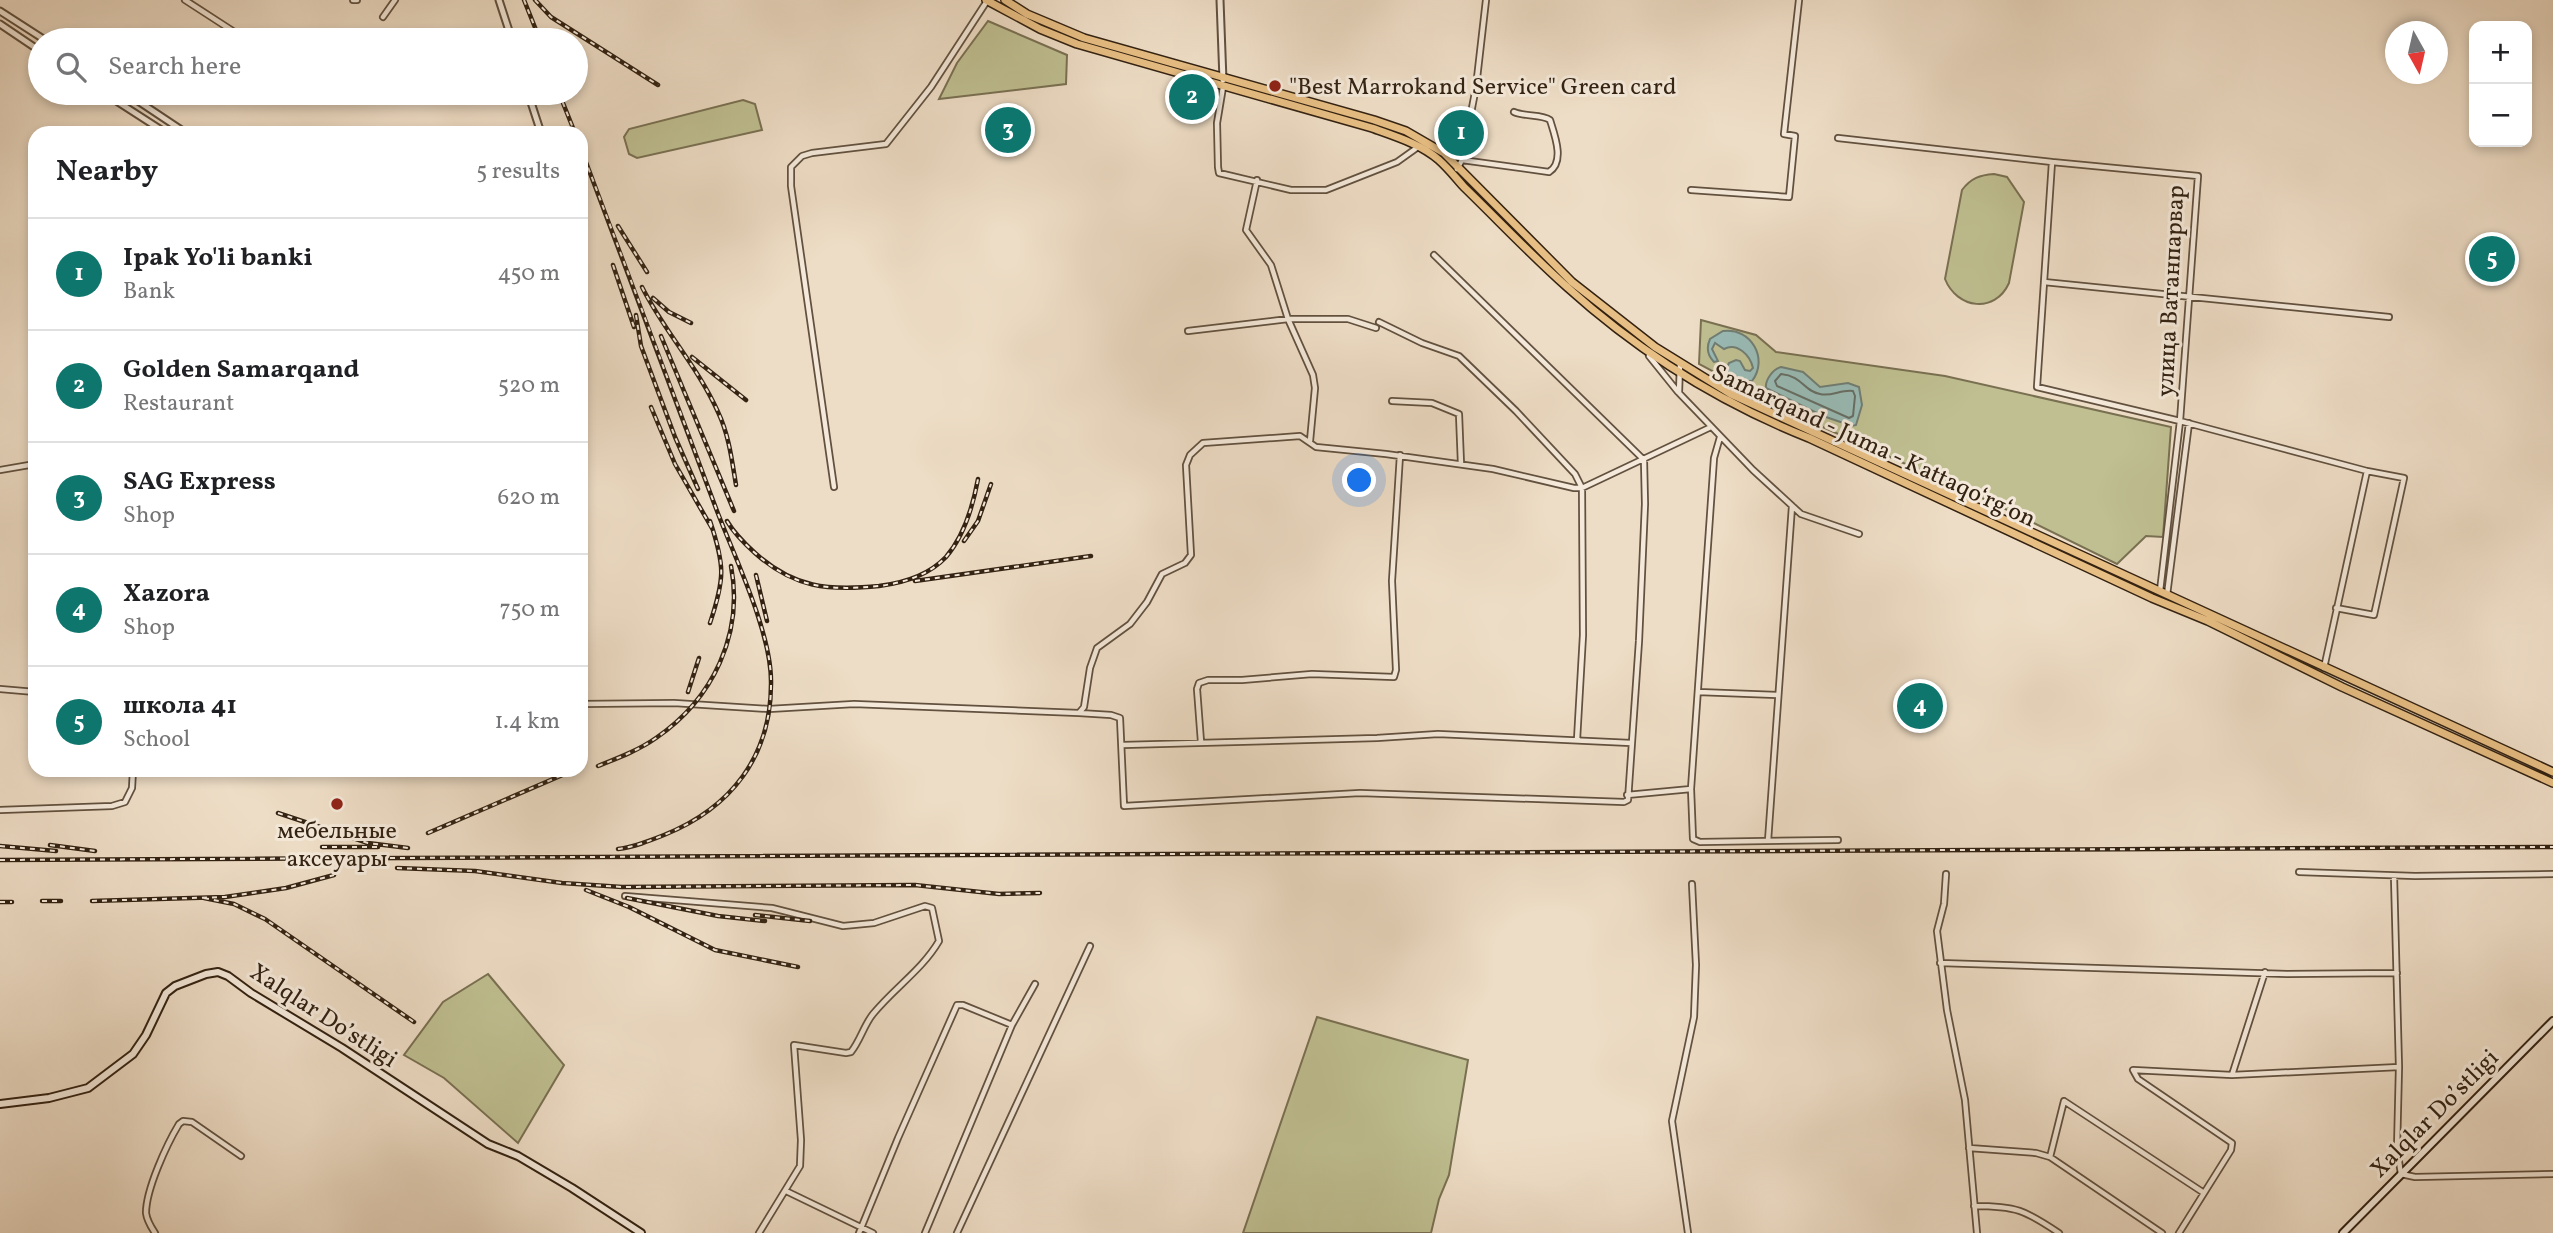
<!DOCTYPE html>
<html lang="en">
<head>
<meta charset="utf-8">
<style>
  :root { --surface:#fff; --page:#f2f2f2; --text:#202124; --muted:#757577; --line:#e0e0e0; --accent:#0f766e }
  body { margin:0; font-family:Vollkorn,serif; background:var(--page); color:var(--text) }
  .controls { position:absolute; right:21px; top:21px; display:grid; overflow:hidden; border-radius:14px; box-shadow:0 4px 10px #0003 }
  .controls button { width:63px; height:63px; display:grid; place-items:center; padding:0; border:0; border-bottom:2px solid var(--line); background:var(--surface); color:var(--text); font:35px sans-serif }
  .compass { position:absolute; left:2385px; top:21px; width:63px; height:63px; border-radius:50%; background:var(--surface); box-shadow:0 4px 10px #0003; rotate:172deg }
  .you { position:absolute; left:1360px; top:481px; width:24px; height:24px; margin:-18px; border:5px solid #fff; border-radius:50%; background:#1a73e8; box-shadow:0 0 0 10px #1a73e833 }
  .badge { display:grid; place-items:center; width:46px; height:46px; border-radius:50%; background:var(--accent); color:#fff; font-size:23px; font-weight:700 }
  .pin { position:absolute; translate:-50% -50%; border:4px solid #fff; box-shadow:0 2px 7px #0006 }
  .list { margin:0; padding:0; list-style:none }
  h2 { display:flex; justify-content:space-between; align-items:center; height:91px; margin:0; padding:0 28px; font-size:30px }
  h2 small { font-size:23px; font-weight:400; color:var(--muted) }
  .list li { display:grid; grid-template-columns:46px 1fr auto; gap:21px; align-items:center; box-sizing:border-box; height:112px; padding:0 28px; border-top:2px solid var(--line) }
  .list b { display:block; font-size:26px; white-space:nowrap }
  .list p { margin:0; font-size:23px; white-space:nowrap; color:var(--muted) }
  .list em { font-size:23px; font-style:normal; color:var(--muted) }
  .icon { flex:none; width:38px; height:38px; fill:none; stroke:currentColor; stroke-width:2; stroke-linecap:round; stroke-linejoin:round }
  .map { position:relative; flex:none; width:2553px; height:1233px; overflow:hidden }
  .search { position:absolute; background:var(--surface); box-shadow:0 4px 10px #0003; left:28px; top:28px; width:560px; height:77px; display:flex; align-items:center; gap:18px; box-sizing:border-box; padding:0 24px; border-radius:38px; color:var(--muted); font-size:26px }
  .panel { position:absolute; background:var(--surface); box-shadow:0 4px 10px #0003; left:28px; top:126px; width:560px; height:651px; border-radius:21px }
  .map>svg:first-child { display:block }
  .green { fill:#bfbf91; stroke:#797052; stroke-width:2 }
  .water { fill:#99bbb6; stroke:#707e74; stroke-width:2 }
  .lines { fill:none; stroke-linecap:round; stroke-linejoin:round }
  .shore { stroke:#666e64; stroke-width:2 }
  .minor-casing { stroke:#62513f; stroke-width:8 }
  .tertiary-casing { stroke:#62513f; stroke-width:9 }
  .secondary-casing { stroke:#332212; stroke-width:10 }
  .primary-casing { stroke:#332212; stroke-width:10 }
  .minor { stroke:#f4e9da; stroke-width:4.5 }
  .tertiary { stroke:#f4e9da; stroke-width:5 }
  .secondary { stroke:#f4e9da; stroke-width:6 }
  .primary { stroke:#e7be83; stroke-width:7 }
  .rail-casing { stroke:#332212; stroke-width:4.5 }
  .rail { stroke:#f4e9da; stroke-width:2; stroke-dasharray:5; stroke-linecap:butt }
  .poi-dot { fill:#8f2418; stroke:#f4e9da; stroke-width:2.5 }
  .labels { text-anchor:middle; stroke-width:6; stroke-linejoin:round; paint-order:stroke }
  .poi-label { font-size:24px; fill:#332212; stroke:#f4e9da; text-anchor:start }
  .street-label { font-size:24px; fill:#332212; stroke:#f4e9da }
</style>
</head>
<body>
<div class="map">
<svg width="2553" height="1233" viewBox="0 0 2553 1233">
  <rect width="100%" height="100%" fill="#eeddc6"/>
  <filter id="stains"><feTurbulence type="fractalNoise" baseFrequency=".00286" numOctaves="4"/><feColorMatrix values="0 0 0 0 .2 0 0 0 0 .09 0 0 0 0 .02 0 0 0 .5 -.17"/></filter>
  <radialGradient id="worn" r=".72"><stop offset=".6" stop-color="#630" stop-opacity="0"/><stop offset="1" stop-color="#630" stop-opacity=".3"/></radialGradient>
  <!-- green -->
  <path class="green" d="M988,21L1067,55L1066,84L939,99L957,63Z
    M743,100L755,104L762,130L637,158L629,154L624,137L629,129Z
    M1994,174L2007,177L2024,202L2009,283C1995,314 1957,309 1945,279L1962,190C1971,178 1980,175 1994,174Z
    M1701,320L1756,335L1776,352L1945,376L2171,427L2163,537L2146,536L2117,564L1993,503L1789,412L1699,364Z
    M488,974L564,1065L518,1143L444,1078L404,1055L443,1002Z
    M1317,1017L1468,1060L1449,1175L1439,1199L1431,1233H1243Z"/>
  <!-- water -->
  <path class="water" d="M1723,331C1751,327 1769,359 1752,381H1745L1725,371L1729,363L1736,360L1740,361L1745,370L1750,371L1753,368C1750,355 1737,342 1724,349L1715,343L1712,349L1718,361L1714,362C1707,355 1706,348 1710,339Z
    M1781,367L1803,372L1820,387L1848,383L1859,387L1862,405L1856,425L1852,426L1823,416L1766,388C1765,380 1773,369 1781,367Z"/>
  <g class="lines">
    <!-- shore -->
    <path class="shore" d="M1781,374C1803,376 1803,391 1820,394C1831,397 1842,389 1853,391L1855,396L1853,416L1849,418L1777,386L1775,381Z"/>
    <defs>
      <path id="minor" d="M185,0L239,35
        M353,0H357
        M383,17L395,0
        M1223,87L1217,123L1218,167L1219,173L1291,190H1326L1397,162L1418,147
        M1838,138L2052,162
        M1462,160L1549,172C1565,162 1555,136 1550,120C1542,114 1525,117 1514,112
        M1457,169L1462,160L1476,87L1486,0
        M1257,180L1246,230L1271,265L1288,319L1313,375L1315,388L1310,441
        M1691,190L1789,197L1795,136L1784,134L1799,0
        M2044,282L2389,317
        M1379,322L1422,343L1459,356L1516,411L1575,474L1582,488L1583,635L1577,740
        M1188,331L1288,319H1348L1376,328
        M1649,356L1678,392
        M1680,364L1679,393L1753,470L1801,514L1859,534
        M1392,401L1432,403L1459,414L1461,464
        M1720,437L1714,458L1691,789L1693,839L1700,842L1838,840
        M0,470L35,464
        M834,487L791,186V167L802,156L812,153L886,144L931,87L987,1
        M2160,591L2180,421L2037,387L2052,162L2198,176L2180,421L2367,471L2404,478L2374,615L2336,608
        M2167,595L2189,423
        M2324,668L2367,471
        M0,689L35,692
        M1698,692L1777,695
        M581,704L674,703L769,709L854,704L1079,713L1084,707L1090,668L1097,648L1130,624L1147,602L1162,574L1185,563L1191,555L1186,465L1190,455L1203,443L1300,436L1316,447L1386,454L1493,469L1574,488H1582L1711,427
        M1079,713L1111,715L1120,718L1124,806L1360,793L1624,802L1628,800L1639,641L1645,504L1644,460L1434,255
        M1201,742L1197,689L1199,683L1208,680H1242L1312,674L1394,677L1396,670L1392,581L1400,455
        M1123,745L1377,738L1438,734L1631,743
        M1627,795L1691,789
        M0,810L112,806L125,802L132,788L133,770
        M1768,841L1792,506
        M2299,872L2415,876L2553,874
        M1946,874L1944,904L1937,931L1947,1010L1965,1100L1977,1233
        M2394,876L2399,1067L2397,1149L2401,1174L2415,1177L2553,1174
        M625,896L772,908L843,926L874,923L925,906L932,908L939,941C922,970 894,988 873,1014C864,1025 860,1041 851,1052L846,1053L794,1045L801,1140L800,1166L759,1233
        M1940,963L2287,974L2397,973
        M2232,1075L2265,972
        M1969,1148L2036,1153L2050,1157L2162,1233
        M2050,1157L2064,1101L2204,1193
        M786,1191L873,1233
        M1974,1206C2016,1206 2025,1210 2059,1233
        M155,1233C151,1227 147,1221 146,1213C146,1189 167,1144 179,1124L183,1121L192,1122L241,1156
        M859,1233L898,1138L957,1005H963L1012,1025
        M925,1233L1012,1025L1035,984
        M957,1233L1090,946
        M1688,1233L1672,1121L1694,1017L1696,965L1692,884
        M2179,1233L2231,1150L2232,1143L2138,1079L2133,1070L2232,1075L2399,1067"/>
      <path id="tertiary" d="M499,0L512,40
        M1220,0L1223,80
        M0,11L45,40
        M0,24L40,51
        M104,93L166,133
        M126,93L186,133
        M528,93L541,133"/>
      <path id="secondary" d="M0,1104L49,1098L88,1088L133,1054L146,1035L166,993L175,986L206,974L218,972L228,976L251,993L342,1048L488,1144L518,1156L572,1188L641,1233
        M2343,1233L2553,1021"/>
      <path id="primary" d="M986,0L1040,29L1077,44L1372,128C1394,136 1421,144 1439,160C1448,168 1456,178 1464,187C1498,220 1531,255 1567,287C1639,352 1718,402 1809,438L2152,598L2208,621L2342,687L2553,783
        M1005,0L1027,14L1084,38L1374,120L1406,131L1444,153L1572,282L1655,347L1731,394L2553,772"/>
    </defs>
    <!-- minor casing -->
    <use href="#minor" class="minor-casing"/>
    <!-- tertiary casing -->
    <use href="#tertiary" class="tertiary-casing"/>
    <!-- secondary casing -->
    <use href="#secondary" class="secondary-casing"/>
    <!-- primary casing -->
    <use href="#primary" class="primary-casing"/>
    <!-- minor -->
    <use href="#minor" class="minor"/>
    <!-- tertiary -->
    <use href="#tertiary" class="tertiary"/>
    <!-- secondary -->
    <use href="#secondary" class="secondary"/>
    <!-- primary -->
    <use href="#primary" class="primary"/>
    <defs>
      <path id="rail" d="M524,0L540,40
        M535,0L551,17L658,85
        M559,93L575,133
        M581,149C627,269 672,390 717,511C735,558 771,632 771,681C772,756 731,808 664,835C649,841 634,847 618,849
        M618,226L647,272
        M613,265L634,327
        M642,287C664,331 698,367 718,412C729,435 732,461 736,485
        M653,298L669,312L691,323
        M636,315L641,346L675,437L698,489
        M661,336L734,511
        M692,357L746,400
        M651,407L675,464L713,530
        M710,521C725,566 725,578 710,623
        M727,521C734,533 744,543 755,553C794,588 828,591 879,586C903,583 929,575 946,557C964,536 973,506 978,479
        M964,541L978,521L991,484
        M756,575L767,621
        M915,581L1091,556
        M688,692L699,658
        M598,766C618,758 639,750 656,738C713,699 744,634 731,566
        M278,813L368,843L408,848
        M428,833L574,770
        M50,845L95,851
        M0,846L56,851
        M322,847H378
        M0,860L2553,847
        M397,868L475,871L562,883L622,887L915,885L999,894L1040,893
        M586,890L629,907L715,950L798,967
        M204,898L234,904L265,919L414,1022
        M627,898L718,916L765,921
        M42,901H61
        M92,901L225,897L286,888L334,875
        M0,902H12
        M755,915L810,921"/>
    </defs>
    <!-- rail casing -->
    <use href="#rail" class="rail-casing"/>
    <!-- rail -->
    <use href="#rail" class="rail"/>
  </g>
  <!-- markers -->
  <g class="poi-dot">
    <circle cx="1275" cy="86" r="7"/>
    <circle cx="337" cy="804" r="7"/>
  </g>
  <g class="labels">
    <!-- poi labels -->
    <g class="poi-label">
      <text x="1289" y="94">"Best Marrokand Service" Green card</text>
      <text x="337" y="838" text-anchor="middle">мебельные<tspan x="337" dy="28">аксеуары</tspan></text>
    </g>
    <!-- street labels -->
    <g class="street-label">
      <text transform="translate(2170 291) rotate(-87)" y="8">улица Ватанпарвар</text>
      <text transform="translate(1874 445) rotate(25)" y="8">Samarqand - Juma - Kattaqo‘rg‘on</text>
      <text transform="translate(324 1015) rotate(33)" y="8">Xalqlar Do’stligi</text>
      <text transform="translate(2434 1113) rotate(-45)" y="8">Xalqlar Do’stligi</text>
    </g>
  </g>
  <rect width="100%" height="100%" filter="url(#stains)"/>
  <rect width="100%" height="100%" fill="url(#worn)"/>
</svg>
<div class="controls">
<button>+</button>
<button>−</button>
</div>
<svg class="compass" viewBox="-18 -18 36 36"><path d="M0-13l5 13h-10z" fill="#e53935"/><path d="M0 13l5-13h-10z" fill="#757577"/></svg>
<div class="you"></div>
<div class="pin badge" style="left:1461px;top:133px">1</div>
<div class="pin badge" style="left:1192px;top:97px">2</div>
<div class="pin badge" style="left:1008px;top:130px">3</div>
<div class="pin badge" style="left:1920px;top:706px">4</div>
<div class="pin badge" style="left:2492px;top:259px">5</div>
<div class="search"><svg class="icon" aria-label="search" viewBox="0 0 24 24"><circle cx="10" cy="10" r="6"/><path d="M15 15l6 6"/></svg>Search here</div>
<section class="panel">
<h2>Nearby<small>5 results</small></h2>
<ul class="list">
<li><span class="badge">1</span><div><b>Ipak Yo'li banki</b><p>Bank</p></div><em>450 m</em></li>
<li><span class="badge">2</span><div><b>Golden Samarqand</b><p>Restaurant</p></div><em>520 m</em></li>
<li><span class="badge">3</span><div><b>SAG Express</b><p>Shop</p></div><em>620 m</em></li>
<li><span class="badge">4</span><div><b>Xazora</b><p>Shop</p></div><em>750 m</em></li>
<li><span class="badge">5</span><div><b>школа 41</b><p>School</p></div><em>1.4 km</em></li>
</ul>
</section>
</div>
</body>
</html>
